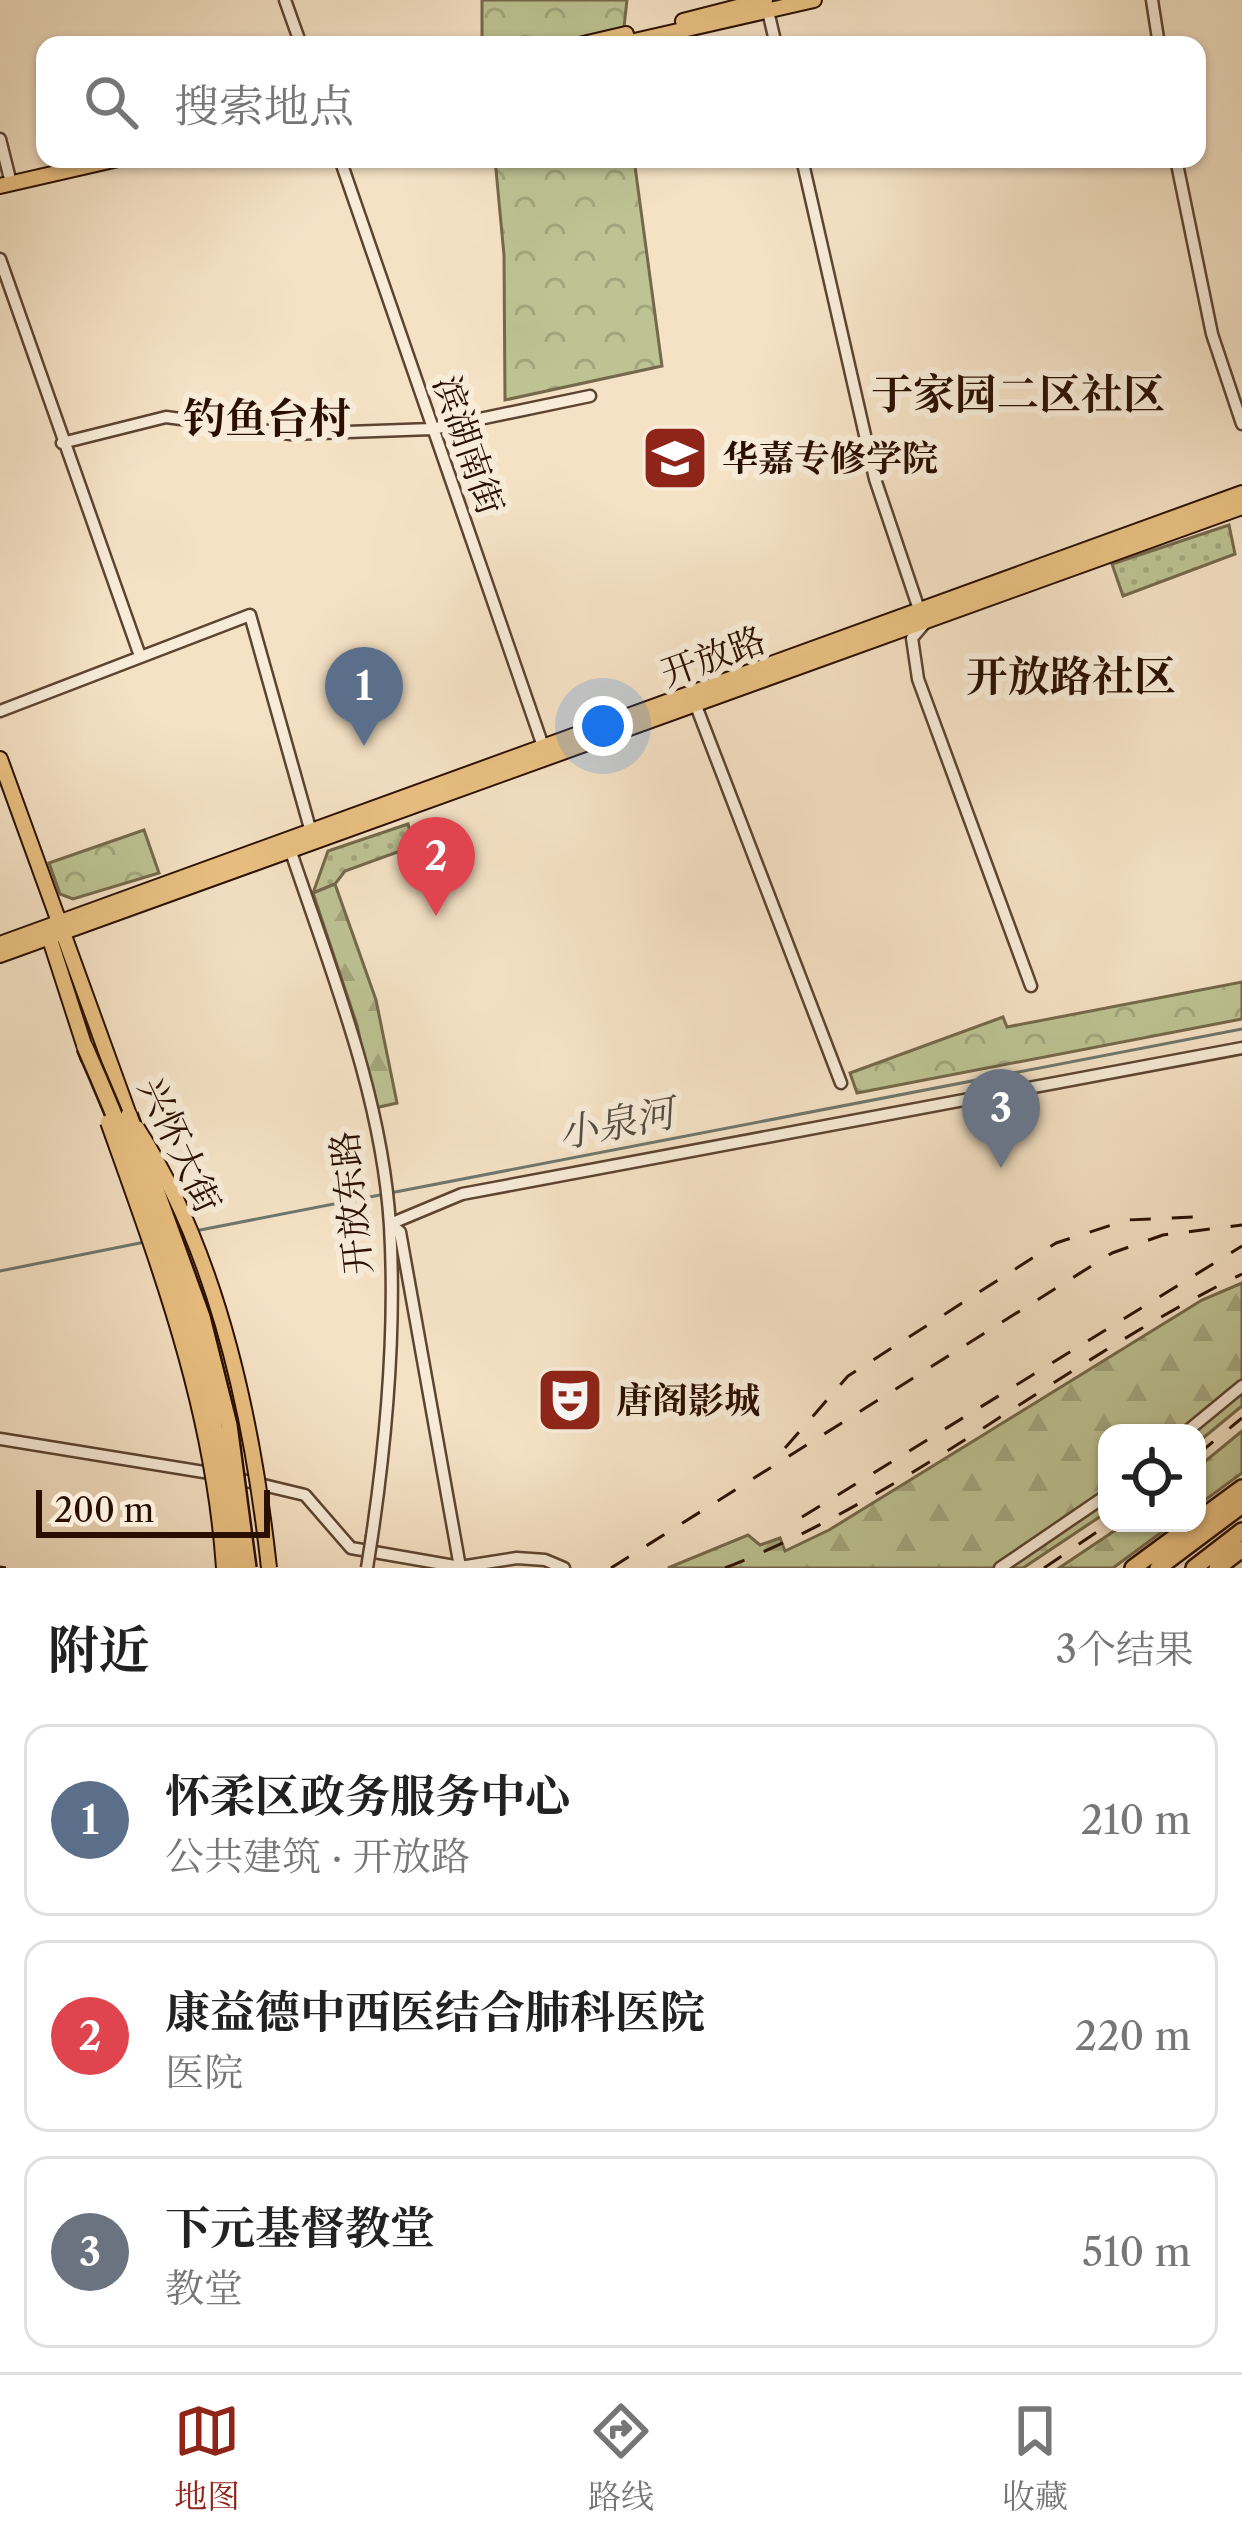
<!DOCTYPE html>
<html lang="zh">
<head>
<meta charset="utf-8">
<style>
  :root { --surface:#fff; --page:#f2f2f2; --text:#222; --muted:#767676; --line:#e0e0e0; --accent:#8f2418 }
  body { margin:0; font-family:"Libre Caslon Text","Noto Serif SC",serif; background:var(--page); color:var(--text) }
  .controls { position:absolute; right:36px; bottom:36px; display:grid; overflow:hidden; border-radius:24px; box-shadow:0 3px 9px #0004 }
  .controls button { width:108px; height:108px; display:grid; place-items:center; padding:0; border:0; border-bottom:3px solid var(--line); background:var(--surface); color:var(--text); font:60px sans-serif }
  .scale { position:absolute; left:36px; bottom:30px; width:234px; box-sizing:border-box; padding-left:12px; border:6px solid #2a0f00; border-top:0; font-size:33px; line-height:42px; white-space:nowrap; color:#2a0f00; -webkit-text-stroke:9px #f8ecd9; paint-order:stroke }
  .you { position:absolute; left:603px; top:726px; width:42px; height:42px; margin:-30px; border:9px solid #fff; border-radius:50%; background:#1a73e8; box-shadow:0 0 0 18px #1a73e833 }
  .badge { display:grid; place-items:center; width:78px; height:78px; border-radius:50%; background:var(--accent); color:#fff; font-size:39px; font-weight:700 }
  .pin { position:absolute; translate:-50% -99px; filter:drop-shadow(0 3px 6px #0008) }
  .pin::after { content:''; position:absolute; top:63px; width:42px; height:36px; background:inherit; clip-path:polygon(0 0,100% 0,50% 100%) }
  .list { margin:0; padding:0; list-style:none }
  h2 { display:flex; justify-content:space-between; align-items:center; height:156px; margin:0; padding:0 48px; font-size:51px }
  h2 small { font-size:39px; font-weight:400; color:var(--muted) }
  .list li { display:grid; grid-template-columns:78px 1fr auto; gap:36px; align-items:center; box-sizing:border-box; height:192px; margin:0 24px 24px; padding:0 24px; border:3px solid var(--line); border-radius:24px }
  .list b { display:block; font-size:45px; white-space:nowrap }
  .list p { margin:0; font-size:39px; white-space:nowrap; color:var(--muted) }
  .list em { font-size:39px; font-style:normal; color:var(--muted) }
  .icon { flex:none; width:66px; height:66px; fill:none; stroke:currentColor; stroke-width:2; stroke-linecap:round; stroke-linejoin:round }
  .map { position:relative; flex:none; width:1242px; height:1568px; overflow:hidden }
  .search { position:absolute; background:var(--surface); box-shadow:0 3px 9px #0004; left:36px; right:36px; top:36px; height:132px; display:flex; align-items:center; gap:30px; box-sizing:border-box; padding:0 42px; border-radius:24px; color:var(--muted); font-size:45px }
  .sheet { height:804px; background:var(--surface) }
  nav { display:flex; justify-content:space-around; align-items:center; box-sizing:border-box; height:168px; border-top:3px solid var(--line); background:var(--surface); font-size:33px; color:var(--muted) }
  nav a { display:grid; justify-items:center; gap:6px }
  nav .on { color:var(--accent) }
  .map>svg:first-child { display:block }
  .grass { fill:url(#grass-dots); stroke:#74694a; stroke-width:3 }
  .forest { fill:url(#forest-firs); stroke:#74694a; stroke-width:3 }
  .park { fill:url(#park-crowns); stroke:#74694a; stroke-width:3 }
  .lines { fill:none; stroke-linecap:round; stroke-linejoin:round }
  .stream { stroke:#6e776e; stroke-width:3 }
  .minor-casing { stroke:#5d4431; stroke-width:15 }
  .major-casing { stroke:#2a0f00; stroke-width:18 }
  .highway-casing { stroke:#2a0f00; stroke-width:20 }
  .minor { stroke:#f8ecd9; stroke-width:10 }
  .major { stroke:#eac182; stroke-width:14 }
  .highway { stroke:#eac182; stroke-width:15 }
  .rail { stroke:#2a0f00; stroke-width:3; stroke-dasharray:21 21; stroke-linecap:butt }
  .minor-bridge-casing { stroke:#5d4431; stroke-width:15; stroke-linecap:butt }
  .major-bridge-casing { stroke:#2a0f00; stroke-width:18; stroke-linecap:butt }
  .highway-bridge-casing { stroke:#2a0f00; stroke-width:20; stroke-linecap:butt }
  .minor-bridge { stroke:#f8ecd9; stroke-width:10 }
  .major-bridge { stroke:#eac182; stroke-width:14 }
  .highway-bridge { stroke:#eac182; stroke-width:15 }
  .labels { text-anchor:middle; stroke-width:12; stroke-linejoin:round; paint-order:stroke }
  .street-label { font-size:36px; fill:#2a0f00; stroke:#f8ecd9 }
  .poi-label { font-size:36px; font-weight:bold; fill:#2a0f00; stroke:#f8ecd9; text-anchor:start }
  .water-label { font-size:39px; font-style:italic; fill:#524c40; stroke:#f8ecd9 }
  .quarter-label { font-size:42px; font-weight:bold; fill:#2a0f00; stroke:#f8ecd9 }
</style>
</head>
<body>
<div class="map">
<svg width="1242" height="1568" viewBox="0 0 1242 1568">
  <defs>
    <pattern id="grass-dots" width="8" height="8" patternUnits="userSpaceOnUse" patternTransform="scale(3)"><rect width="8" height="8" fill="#bdc393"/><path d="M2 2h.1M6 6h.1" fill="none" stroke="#a3a67d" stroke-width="1.8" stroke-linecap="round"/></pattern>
    <pattern id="forest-firs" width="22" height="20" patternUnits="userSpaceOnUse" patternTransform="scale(3)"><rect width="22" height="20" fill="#bdc393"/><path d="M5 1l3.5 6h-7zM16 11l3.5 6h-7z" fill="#a3a67d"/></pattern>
    <pattern id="park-crowns" width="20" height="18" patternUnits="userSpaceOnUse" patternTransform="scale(3)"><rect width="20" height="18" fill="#bdc393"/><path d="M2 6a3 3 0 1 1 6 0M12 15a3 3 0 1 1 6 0" fill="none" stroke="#a3a67d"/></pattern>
  </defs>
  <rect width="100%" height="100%" fill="#f5e2c5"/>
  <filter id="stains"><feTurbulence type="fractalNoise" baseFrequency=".00167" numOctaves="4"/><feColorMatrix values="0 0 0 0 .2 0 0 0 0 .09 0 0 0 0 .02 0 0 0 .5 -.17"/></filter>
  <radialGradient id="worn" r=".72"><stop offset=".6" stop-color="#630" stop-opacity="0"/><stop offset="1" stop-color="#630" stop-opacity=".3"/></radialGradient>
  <!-- grass -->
  <path class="grass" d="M1229,525L1235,554L1123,596L1112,564Z
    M408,824L414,846L345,871L335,884L313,893L328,851Z"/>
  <!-- forest -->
  <path class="forest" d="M335,884L376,1000L397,1103L375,1108L357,1025L313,893Z
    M1242,1283V1406L1197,1443V1433H1107V1512L1023,1568H668L748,1535L760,1545L780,1538L785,1551L829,1530L1202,1300Z
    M1242,1431V1473L1197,1506V1468Z
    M1126,1523H1174L1113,1568H1059Z"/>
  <!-- park -->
  <path class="park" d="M482,0H627L622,45H482Z
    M495,159H634L662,366L505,400L504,255Z
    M144,830L159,873L73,899L60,894L49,863Z
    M1242,982V1019L857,1093L850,1073L1003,1017L1007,1027Z"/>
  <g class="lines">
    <!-- stream -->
    <path class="stream" d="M390,1193L1242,1029
      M195,1231L380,1195
      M0,1271L145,1242"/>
    <defs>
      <path id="minor" d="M285,0L301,45
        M1152,0L1159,45
        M767,7L776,45
        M0,139L9,175
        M340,159L544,749
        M802,159L875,479L924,624L912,638L918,679L1031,986
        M1176,159L1212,334L1242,424
        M0,259L139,653
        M62,443L166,417L291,434L432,429L590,396
        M693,698L841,1083
        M0,711L250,615L313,839
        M289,846C330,969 382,1095 390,1226C396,1329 387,1434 372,1536
        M390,1224L462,1194L1242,1048
        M390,1224L400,1232L460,1567
        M1185,1433L1242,1386
        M0,1439L216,1474
        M234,1478L305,1495L351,1548L460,1567L517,1558L545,1560L564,1568
        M1000,1568L1107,1495"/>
      <path id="major" d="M683,21L765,0
        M579,45L626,34
        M617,45L814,0
        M0,186L118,159
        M0,759L129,1115
        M47,930L88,1057
        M0,944L1242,493
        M0,955L1242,507"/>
      <path id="highway" d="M1197,1521L1242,1488
        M1133,1568L1194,1523
        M1158,1568L1242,1505
        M1194,1568L1242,1531
        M1217,1568L1242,1549"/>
    </defs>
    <!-- minor casing -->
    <use href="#minor" class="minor-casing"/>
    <!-- major casing -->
    <use href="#major" class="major-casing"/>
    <!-- highway casing -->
    <use href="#highway" class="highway-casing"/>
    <!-- minor -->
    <use href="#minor" class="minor"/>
    <!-- major -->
    <use href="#major" class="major"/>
    <!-- highway -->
    <use href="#highway" class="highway"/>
    <!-- rail -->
    <path class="rail" d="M785,1448L848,1376L1056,1243L1127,1220L1195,1217
      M1197,1455L1242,1418
      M802,1517L1242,1246
      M0,1567L6,1568
      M611,1568L1112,1253L1163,1235L1242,1225
      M725,1568C911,1495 1063,1361 1242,1274
      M1044,1568L1110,1523"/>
    <defs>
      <path id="minor-bridge" d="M367,1568L372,1536"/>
      <path id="major-bridge" d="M108,1122C161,1271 213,1408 224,1568
        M137,1128C218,1254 253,1421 269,1568"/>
      <path id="highway-bridge" d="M85,1047C159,1215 219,1384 235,1568
        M129,1115L202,1317L229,1425L248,1568"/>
    </defs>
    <!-- minor-bridge casing -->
    <use href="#minor-bridge" class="minor-bridge-casing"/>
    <!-- major-bridge casing -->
    <use href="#major-bridge" class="major-bridge-casing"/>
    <!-- highway-bridge casing -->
    <use href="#highway-bridge" class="highway-bridge-casing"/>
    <!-- minor-bridge -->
    <use href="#minor-bridge" class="minor-bridge"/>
    <!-- major-bridge -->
    <use href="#major-bridge" class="major-bridge"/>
    <!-- highway-bridge -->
    <use href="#highway-bridge" class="highway-bridge"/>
  </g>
  <!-- icons -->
  <defs>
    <symbol id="university-square" viewBox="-11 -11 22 22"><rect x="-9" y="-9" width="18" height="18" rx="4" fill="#8f2418" stroke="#f8ecd9"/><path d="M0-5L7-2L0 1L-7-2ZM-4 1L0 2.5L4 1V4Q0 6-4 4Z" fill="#fff"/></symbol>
    <symbol id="theatre-square" viewBox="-11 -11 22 22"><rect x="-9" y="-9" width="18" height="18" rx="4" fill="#8f2418" stroke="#f8ecd9"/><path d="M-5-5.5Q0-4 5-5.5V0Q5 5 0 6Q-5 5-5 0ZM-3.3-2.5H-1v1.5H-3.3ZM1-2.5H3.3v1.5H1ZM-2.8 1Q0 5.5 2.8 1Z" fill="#fff"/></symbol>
  </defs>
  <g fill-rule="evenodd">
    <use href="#university-square" x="637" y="420" width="76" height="76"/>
    <use href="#theatre-square" x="532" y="1362" width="76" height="76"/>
  </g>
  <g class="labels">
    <!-- street labels -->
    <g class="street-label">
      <text transform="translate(469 445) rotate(71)" y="13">滨湖南街</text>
      <text transform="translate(713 656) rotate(-20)" y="13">开放路</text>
      <text transform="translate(180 1145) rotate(65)" y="13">兴怀大街</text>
      <text transform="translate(351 1203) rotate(-96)" y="13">开放东路</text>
    </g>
    <!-- poi labels -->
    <g class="poi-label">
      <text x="722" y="471">华嘉专修学院</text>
      <text x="616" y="1413">唐阁影城</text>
    </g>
    <!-- water labels -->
    <g class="water-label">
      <text transform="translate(616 1123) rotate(-11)" y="14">小泉河</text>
    </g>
    <!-- quarter labels -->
    <g class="quarter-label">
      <text x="1018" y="409">于家园二区社区</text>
      <text x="267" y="433">钓鱼台村</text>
      <text x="1071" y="691">开放路社区</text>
    </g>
  </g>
  <rect width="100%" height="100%" filter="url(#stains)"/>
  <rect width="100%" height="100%" fill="url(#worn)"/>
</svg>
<div class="controls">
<button><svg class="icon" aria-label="locate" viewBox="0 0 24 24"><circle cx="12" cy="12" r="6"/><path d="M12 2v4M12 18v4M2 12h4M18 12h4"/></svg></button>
</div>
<div class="scale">200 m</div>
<div class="you"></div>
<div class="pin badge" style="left:364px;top:746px;background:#5c6f8a">1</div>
<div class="pin badge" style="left:436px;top:916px;background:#e0444e">2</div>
<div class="pin badge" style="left:1001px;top:1168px;background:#6b7280">3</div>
<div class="search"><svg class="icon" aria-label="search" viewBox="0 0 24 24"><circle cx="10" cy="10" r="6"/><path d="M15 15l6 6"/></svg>搜索地点</div>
</div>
<section class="sheet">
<h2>附近<small>3个结果</small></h2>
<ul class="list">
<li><span class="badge" style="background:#5c6f8a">1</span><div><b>怀柔区政务服务中心</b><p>公共建筑 · 开放路</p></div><em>210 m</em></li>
<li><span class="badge" style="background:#e0444e">2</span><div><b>康益德中西医结合肺科医院</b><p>医院</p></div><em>220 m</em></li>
<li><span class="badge" style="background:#6b7280">3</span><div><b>下元基督教堂</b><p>教堂</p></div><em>510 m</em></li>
</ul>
</section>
<nav>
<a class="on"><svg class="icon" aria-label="map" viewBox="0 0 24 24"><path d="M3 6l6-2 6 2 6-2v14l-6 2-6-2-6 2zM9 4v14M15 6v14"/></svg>地图</a>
<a><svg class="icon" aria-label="directions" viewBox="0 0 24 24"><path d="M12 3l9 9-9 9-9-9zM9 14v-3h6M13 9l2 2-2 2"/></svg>路线</a>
<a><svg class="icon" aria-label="saved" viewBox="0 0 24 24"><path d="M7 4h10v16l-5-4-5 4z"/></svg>收藏</a>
</nav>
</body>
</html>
